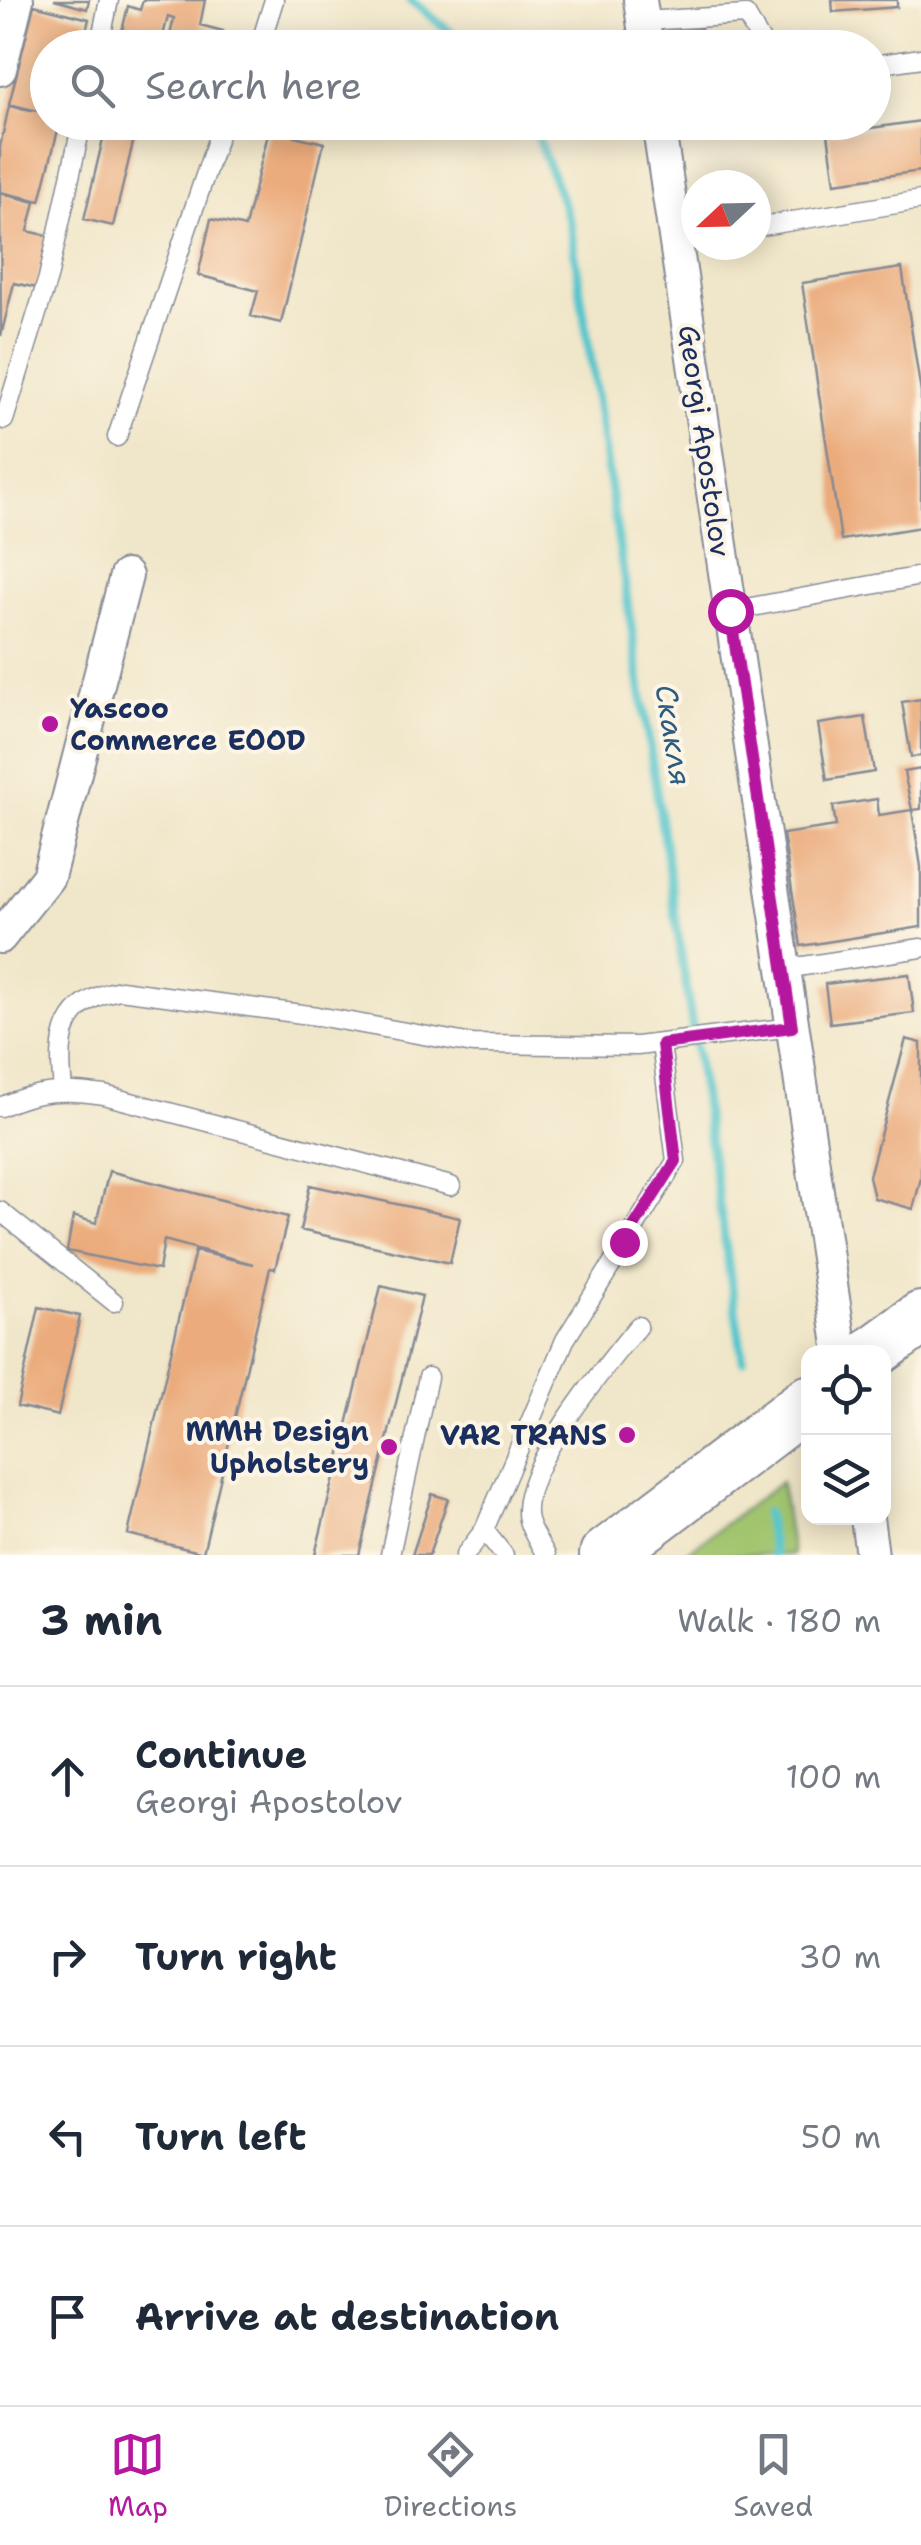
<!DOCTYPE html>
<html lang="en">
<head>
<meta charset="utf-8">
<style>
  :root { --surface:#fff; --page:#f6f6f7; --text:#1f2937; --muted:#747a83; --line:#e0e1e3; --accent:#b5179e }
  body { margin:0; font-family:"Shantell Sans",sans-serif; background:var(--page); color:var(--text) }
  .controls { position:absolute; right:30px; bottom:30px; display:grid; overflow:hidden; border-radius:20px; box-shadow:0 5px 25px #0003 }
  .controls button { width:90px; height:90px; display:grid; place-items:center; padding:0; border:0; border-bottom:2px solid var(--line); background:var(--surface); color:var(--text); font:50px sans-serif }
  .compass { position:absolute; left:681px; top:170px; width:90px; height:90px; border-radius:50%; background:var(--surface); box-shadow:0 5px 25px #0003; rotate:248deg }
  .stop { position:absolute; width:30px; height:30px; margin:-22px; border:8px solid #b5179e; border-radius:50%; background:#fff }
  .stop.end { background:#b5179e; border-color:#fff; box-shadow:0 2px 10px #0008 }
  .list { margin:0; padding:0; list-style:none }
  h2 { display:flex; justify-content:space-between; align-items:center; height:130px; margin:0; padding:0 40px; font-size:42px }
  h2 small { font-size:32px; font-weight:400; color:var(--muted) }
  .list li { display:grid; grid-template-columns:65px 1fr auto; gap:30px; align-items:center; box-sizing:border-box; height:180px; padding:0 40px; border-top:2px solid var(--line) }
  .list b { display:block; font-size:38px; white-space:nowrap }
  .list p { margin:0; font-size:32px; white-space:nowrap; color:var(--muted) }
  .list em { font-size:32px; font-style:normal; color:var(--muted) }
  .icon { flex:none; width:55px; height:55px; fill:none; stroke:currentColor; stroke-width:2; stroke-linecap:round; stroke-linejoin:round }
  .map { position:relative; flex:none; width:921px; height:1555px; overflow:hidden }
  .search { position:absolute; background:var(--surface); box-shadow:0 5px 25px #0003; left:30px; right:30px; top:30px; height:110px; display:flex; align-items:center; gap:25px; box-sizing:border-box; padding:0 35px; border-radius:55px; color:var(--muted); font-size:38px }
  .sheet { height:850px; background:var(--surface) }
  nav { display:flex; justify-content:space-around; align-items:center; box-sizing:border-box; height:140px; border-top:2px solid var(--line); background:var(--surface); font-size:28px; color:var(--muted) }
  nav a { display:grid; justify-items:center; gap:5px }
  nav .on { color:var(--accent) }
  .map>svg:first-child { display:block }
  .green { fill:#a1c46e; stroke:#5e7a66; stroke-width:2.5 }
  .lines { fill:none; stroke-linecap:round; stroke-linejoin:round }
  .stream { stroke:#58c6cc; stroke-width:9 }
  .building { fill:#ebab7c }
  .lane-casing { stroke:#868a94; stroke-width:21 }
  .street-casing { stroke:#868a94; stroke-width:36 }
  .primary-casing { stroke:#868a94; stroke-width:56 }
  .lane { stroke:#fff; stroke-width:18 }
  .street { stroke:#fff; stroke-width:32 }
  .primary { stroke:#fff; stroke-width:52 }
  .route { stroke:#b5179e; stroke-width:12 }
  .poi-dot { fill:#b5179e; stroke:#fcf5e5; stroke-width:4 }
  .labels { text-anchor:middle; stroke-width:8; stroke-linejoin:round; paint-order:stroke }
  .street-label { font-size:28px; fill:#1b2f5e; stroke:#fcf5e5 }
  .poi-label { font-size:28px; font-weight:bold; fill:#1b2f5e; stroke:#fcf5e5; text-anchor:end }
  .water-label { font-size:30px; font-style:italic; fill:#2d5c7f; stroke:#fcf5e5 }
</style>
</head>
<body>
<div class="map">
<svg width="921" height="1555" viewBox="0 0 921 1555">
  <rect width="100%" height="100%" fill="#fcf5e5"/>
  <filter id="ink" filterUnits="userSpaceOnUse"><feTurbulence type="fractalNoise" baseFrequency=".01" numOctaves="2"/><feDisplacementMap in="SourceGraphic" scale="20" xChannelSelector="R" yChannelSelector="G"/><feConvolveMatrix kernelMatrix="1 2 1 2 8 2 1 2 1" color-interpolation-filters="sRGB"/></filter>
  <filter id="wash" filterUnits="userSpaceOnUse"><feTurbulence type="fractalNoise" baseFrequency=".0048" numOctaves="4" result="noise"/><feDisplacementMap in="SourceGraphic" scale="40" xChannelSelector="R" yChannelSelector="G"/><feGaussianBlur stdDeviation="2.25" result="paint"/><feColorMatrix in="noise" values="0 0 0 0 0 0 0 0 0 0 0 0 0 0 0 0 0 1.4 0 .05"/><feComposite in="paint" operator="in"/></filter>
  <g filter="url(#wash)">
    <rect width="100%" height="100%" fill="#f0e6c9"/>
    <!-- green -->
    <path class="green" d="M781,1482L792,1555H683Z"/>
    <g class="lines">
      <!-- stream -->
      <path class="stream" d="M410,0L471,48
        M532,122L570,223L743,1360
        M766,1512L773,1555"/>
    </g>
    <g id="blocks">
      <!-- building -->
      <path class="building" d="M54,0H89L87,9Z
        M143,0H205L200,25L223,31L219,48H167L174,18L168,16L160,48H118L128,6L140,10Z
        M832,0H897V7L833,12Z
        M34,5L89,19L82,48H48V122H60L40,201L0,192V147L9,106L37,111L9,104Z
        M701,29L704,48H675L672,34Z
        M288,35L308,40L336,42L334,48H289Z
        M921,121V171L835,183L828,134Z
        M107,122H138L113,226L84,219Z
        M269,130L324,143L281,323L251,316L258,291L198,275L211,219L245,227Z
        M0,193L35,202L28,231L49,236L37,288L14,283L1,336Z
        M902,268L921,393V527L841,540L802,283Z
        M921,699V756L911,757L902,702Z
        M865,717L874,772L827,780L818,724Z
        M921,769V809L912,810L921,867V927L801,946L783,834L836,826L833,806L877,799L879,815L912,810L904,772Z
        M909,974L914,1013L830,1023L825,984Z
        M906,1039L921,1043V1178L913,1209L874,1198L869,1176Z
        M109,1171L288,1217L275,1269L270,1268L203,1553L128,1534L195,1251L253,1264L164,1240L159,1270L67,1251L73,1216L96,1223Z
        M310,1185L460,1218L450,1263L300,1230Z
        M381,1286L422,1296L359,1555H315Z
        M39,1307L80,1316L58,1416L17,1406Z
        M432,1494L448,1499L429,1555H412Z"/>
    </g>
  </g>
  <g filter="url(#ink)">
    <use href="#blocks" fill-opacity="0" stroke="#868a94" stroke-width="2.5"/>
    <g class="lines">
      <defs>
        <path id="lane" d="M643,21L746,15L765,48
          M99,48L109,0
          M259,48L274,0
          M874,65L921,58
          M756,227L921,200
          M4,420L48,278L82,122
          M117,437L223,122
          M730,611L921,576
          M784,969L921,948
          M63,1089C57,1037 62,1001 120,990L317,1016L473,1044L637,1046L792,1027
          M0,1107C37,1090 64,1089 104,1095L451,1186
          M0,1211L114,1302
          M484,1530L565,1340L676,1161L661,1044
          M390,1555L428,1377
          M465,1555L484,1530L504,1555
          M546,1555C540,1544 531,1532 528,1520C516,1472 608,1363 638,1326"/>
        <path id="street" d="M640,0L647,48
          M0,69L17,0
          M658,122L841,1352
          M0,937L48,877L126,576
          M867,1518L872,1555"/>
        <path id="primary" d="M874,1352L921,1318
          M606,1555L808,1402"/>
      </defs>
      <!-- lane casing -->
      <use href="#lane" class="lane-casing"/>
      <!-- street casing -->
      <use href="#street" class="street-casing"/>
      <!-- primary casing -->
      <use href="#primary" class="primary-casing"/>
      <!-- lane -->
      <use href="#lane" class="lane"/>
      <!-- street -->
      <use href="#street" class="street"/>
      <!-- primary -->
      <use href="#primary" class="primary"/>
    </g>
  </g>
  <g class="lines" filter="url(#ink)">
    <!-- route -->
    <path class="route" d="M624,1242L676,1161L662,1044L792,1027L730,611"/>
  </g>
  <!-- markers -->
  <g class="poi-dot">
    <circle cx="50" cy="724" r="10"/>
    <circle cx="627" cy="1435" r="10"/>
    <circle cx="389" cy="1447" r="10"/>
  </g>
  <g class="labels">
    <!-- street labels -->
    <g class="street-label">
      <text transform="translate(705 441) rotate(82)" y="10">Georgi Apostolov</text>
    </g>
    <!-- poi labels -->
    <g class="poi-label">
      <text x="70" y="718" text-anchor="start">Yascoo<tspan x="70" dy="32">Commerce EOOD</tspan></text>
      <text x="369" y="1441">MMH Design<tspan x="369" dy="32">Upholstery</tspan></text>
      <text x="607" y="1445">VAR TRANS</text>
    </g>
    <!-- water labels -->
    <g class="water-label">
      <text transform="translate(673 735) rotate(81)" y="10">Скакля</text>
    </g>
  </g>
</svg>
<div class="controls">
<button><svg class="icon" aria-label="locate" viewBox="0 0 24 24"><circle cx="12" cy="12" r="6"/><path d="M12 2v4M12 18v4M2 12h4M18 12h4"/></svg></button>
<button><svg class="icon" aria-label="layers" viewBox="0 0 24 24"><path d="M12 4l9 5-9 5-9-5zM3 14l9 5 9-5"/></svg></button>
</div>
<svg class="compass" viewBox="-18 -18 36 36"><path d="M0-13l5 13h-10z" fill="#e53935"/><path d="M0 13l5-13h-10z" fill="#747a83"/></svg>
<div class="stop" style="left:730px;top:611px"></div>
<div class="stop end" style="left:624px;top:1242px"></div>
<div class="search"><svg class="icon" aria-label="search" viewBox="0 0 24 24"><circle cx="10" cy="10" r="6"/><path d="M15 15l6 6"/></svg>Search here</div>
</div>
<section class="sheet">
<h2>3 min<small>Walk · 180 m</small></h2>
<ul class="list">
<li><svg class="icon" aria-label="ahead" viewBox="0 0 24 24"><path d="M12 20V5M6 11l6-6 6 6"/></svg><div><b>Continue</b><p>Georgi Apostolov</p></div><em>100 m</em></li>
<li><svg class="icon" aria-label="right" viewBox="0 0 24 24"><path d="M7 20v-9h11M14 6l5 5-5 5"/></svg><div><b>Turn right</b></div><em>30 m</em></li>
<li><svg class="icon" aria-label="left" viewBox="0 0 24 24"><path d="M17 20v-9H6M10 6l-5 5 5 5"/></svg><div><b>Turn left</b></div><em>50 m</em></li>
<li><svg class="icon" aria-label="arrive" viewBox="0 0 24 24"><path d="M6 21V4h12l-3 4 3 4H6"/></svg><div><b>Arrive at destination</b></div></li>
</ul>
</section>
<nav>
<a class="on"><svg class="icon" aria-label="map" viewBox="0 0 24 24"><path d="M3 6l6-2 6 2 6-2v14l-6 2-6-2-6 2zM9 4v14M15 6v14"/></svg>Map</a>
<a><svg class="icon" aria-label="directions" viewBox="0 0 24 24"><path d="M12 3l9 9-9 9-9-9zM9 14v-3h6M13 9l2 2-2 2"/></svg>Directions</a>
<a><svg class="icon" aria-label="saved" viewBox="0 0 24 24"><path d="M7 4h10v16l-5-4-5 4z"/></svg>Saved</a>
</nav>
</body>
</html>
